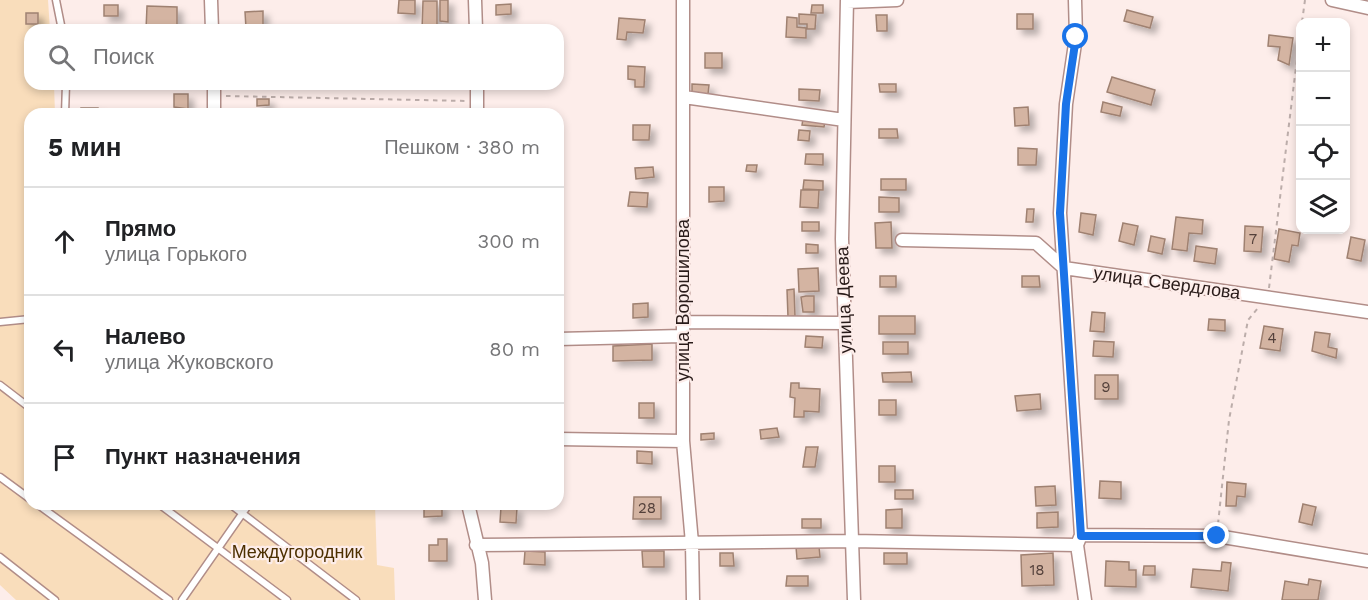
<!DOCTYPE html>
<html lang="ru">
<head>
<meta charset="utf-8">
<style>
  :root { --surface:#fff; --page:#f2f2f2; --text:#202124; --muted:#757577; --line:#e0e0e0 }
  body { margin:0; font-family:"Work Sans",sans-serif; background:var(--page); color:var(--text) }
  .controls { position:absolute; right:18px; top:18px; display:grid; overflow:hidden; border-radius:12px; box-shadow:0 3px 9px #0003 }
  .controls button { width:54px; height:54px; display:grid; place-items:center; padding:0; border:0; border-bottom:2px solid var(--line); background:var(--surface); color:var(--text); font:30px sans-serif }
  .stop { position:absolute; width:18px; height:18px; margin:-14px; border:4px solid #1a73e8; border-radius:50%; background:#fff }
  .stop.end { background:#1a73e8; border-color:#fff; box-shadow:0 2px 6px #0008 }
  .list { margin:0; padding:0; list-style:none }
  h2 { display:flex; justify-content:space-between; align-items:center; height:78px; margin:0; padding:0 24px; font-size:26px }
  h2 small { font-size:20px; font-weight:400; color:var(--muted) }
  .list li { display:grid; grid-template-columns:39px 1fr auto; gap:18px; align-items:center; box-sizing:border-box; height:108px; padding:0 24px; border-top:2px solid var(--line) }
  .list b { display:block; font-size:22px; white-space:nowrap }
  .list p { margin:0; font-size:20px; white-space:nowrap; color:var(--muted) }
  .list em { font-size:20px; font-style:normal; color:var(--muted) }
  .icon { flex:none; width:33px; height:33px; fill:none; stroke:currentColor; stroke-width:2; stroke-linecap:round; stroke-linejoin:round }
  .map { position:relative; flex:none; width:1368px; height:600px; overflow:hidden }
  .search { position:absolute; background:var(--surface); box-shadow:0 3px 9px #0003; left:24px; top:24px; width:540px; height:66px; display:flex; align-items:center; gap:15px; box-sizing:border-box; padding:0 21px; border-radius:18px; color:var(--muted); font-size:22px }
  .panel { position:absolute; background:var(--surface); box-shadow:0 3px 9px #0003; left:24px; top:108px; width:540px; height:402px; border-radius:18px }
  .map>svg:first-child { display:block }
  .green { fill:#f9ddbb }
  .building { fill:#d4b4a2; stroke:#9f8171; stroke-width:1.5; filter:url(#shadow) }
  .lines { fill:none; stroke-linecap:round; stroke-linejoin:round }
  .service-casing { stroke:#b18d88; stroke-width:9 }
  .minor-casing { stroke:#b18d88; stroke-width:15 }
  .path { stroke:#bcadaa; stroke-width:2; stroke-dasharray:4.5 4.5; stroke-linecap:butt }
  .service { stroke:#fff; stroke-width:6 }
  .minor { stroke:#fff; stroke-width:12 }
  .route { stroke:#1a73e8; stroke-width:8 }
  .labels { text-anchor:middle; stroke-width:4.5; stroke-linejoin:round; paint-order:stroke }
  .number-label { font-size:15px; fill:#54413b }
  .street-label { font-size:18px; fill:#291b19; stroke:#fdedea }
  .park-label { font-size:18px; fill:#4c2f00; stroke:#fdedea }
</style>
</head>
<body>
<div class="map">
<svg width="1368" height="600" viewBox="0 0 1368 600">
  <defs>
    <filter id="shadow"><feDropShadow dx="5.5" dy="5.5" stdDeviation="3" flood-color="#0004"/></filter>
  </defs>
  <rect width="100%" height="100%" fill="#fdedea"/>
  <!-- green -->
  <path class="green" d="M0,0H48L50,30H30V84H54L55,114H30V504H375L377,565L394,568L395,600H16L0,585Z"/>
  <!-- building -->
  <path class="building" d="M399,0H415V14L398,13Z
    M440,0H448V22L440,21Z
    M423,1H437V30H422Z
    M511,4V14L496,15V5Z
    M104,5H118V16H104Z
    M812,5H823V13H811Z
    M147,6L177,7V30H146Z
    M1127,10L1153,17L1150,28L1124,21Z
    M263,11V28H246L245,12Z
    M26,13H38V24H26Z
    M799,14L816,15L815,29H807V24H799Z
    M1017,14H1033V29H1017Z
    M876,15H887V31H877Z
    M787,17L797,18V27L806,28V38L786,37Z
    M619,18L645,20L643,33L627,32L626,40L617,39Z
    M1269,35L1293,38L1289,65L1278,60L1280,47L1268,46Z
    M705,53H722V68H705Z
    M628,66L645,67L644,87H635V80L628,79Z
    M1112,77L1155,90L1151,105L1107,92Z
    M692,84L709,85L708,94L692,93Z
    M879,84H896V92H880Z
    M799,89L820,90L819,101L799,100Z
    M174,94H188V109L174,107Z
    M257,99H269V105L257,106Z
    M1103,102L1122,107L1120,116L1101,112Z
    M1028,107L1029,125L1015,126L1014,108Z
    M81,108H98V114H81Z
    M803,119L825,121L824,127L802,125Z
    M633,125H650L649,140H633Z
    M879,129H897L898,138H879Z
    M799,130L810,131L809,141L798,140Z
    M1018,148L1037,149L1036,165H1018Z
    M806,154H823V165L805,164Z
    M747,165H757L756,172L746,171Z
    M653,167L654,177L636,179L635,168Z
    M881,179H906V190H881Z
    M804,180L823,181V190L803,189Z
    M709,187H724V201L709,202Z
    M801,190H819L818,208L800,207Z
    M630,192L648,193L647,207L628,206Z
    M879,197L899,198V212H879Z
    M1027,209H1034L1033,222H1026Z
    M1081,213L1096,215L1093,235L1079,232Z
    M1176,217L1203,220L1202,234L1189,233L1187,251L1172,249Z
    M802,222H819V231H802Z
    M891,222L892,248H876L875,223Z
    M1123,223L1138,226L1134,245L1119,241Z
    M1245,226L1263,227L1261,252L1244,251Z
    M1279,229L1300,233L1298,246L1292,245L1289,262L1274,259Z
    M1151,236L1165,239L1162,254L1148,251Z
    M1351,237L1365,240L1361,261L1347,258Z
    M806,244L818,245V253H806Z
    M1196,246L1217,249L1215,264L1194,261Z
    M818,268L819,291L799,292L798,269Z
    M880,276H896V287H880Z
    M1022,276H1039L1040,287H1022Z
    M794,289L795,316L788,317L787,290Z
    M806,296H814V312H803L801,297Z
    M648,303V317L633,318V304Z
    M1092,312L1105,313L1104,332L1090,331Z
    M879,316H915V334H879Z
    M1209,319L1225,320V331L1208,330Z
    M1264,326L1283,329L1280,351L1260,348Z
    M1315,332L1330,334L1328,347L1337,349L1336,358L1312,351Z
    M806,336L823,337L822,348L805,347Z
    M1094,341L1114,342L1113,357L1093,356Z
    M883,342H908V354H883Z
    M652,344V360L613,361V346Z
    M911,372L912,382H883L882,373Z
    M1095,375H1118V399H1095Z
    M791,383H799V388L820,389L819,412L804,411V417H794L795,398L790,397Z
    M1040,394L1041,409L1017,411L1015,396Z
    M879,400H896V415H879Z
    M639,403H654V418H639Z
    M777,428L779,437L761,439L760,430Z
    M714,433V439L701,440V434Z
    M806,447H818L815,467H803Z
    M637,451L652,452V464L637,463Z
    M879,466H895V482H879Z
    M1100,481L1121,482V499L1099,498Z
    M1227,482L1246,484L1245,497L1237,496L1236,506H1226Z
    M1055,486L1056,505L1036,506L1035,487Z
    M895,490H913V499H895Z
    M634,497H661V519H633Z
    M424,504H442V516L424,517Z
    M1303,504L1316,507L1312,525L1299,522Z
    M501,507L517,508L516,523L500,522Z
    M902,509V528H886V510Z
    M1058,512V527L1037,528V513Z
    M802,519H821V528H802Z
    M438,539H447V561H429V545H438Z
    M819,546L820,557L797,559L796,547Z
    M525,551L545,552V565L524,564Z
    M642,551H664V567H643Z
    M720,553H733L734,566H720Z
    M884,553H907V564H884Z
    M1053,553L1054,585L1022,586L1021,555Z
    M1106,561L1129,562V570H1136V587L1105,586Z
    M1222,562L1231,563L1228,591L1191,587L1193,569L1221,571Z
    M1144,566H1155V575H1143Z
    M787,576H808V586H786Z
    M1309,579L1321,581L1318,600H1282L1285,581L1308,585Z"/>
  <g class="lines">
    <defs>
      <path id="service" d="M56,0L62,30
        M65,114L66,84
        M0,322L30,319
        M0,385L30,408
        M0,477L30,499
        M37,504L169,600
        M159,504L287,600
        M230,504L356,600
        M0,557L55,600
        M182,600L249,504"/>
      <path id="minor" d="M211,0L212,30
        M475,0L476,30
        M683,0V441L692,543L693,600
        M847,0L842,239L854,600
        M1075,0L1076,37L1066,104L1060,213L1081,535L1077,545L1085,600
        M1332,0L1368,8
        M847,2L897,0
        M214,84V114
        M477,84V114
        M684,97L844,120
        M902,240L1036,243L1064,268L1368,312
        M682,322L845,323
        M558,339L682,336
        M558,439L683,441
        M468,504L482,563L485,600
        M1081,535L1217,536L1368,561
        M476,545L852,541L1077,545"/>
    </defs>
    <!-- service casing -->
    <use href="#service" class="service-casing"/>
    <!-- minor casing -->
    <use href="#minor" class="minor-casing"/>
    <!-- path -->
    <path class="path" d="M1302,22L1305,0
      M226,96L466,101
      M1269,288L1300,34
      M1218,524L1229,420L1248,320L1258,308"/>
    <!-- service -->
    <use href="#service" class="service"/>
    <!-- minor -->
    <use href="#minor" class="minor"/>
  </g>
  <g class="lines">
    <!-- route -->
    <path class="route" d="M1076,37L1066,104L1060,213L1081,536H1217"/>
  </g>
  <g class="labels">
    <!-- number labels -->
    <g class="number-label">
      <text x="1253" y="244">7</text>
      <text x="1272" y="343">4</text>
      <text x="1106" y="392">9</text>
      <text x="647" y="513">28</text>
      <text x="1037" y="575">18</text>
    </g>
    <!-- street labels -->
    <g class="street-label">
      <text transform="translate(1167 283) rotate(8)" y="6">улица Свердлова</text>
      <text transform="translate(683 300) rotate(-90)" y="6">улица Ворошилова</text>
      <text transform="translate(844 300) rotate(-92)" y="6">улица Деева</text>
    </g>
    <!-- park labels -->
    <g class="park-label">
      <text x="297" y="558">Междугородник</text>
    </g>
  </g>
</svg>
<div class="controls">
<button>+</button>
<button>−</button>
<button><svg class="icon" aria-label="locate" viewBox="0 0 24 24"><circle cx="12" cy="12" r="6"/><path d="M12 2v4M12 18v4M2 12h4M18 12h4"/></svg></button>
<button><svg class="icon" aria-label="layers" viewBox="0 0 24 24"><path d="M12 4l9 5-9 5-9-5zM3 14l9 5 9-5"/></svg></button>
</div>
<div class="stop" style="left:1076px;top:37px"></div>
<div class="stop end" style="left:1217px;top:536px"></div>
<div class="search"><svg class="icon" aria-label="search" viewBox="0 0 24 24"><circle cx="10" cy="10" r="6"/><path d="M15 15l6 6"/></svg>Поиск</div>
<section class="panel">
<h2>5 мин<small>Пешком · 380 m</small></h2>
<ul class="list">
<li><svg class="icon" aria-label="ahead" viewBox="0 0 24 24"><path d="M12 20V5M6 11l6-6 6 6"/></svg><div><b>Прямо</b><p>улица Горького</p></div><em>300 m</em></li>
<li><svg class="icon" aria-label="left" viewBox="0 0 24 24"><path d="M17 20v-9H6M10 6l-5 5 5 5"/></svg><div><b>Налево</b><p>улица Жуковского</p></div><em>80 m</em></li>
<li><svg class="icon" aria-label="arrive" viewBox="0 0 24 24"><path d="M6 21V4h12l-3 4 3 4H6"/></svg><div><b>Пункт назначения</b></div></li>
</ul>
</section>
</div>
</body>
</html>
